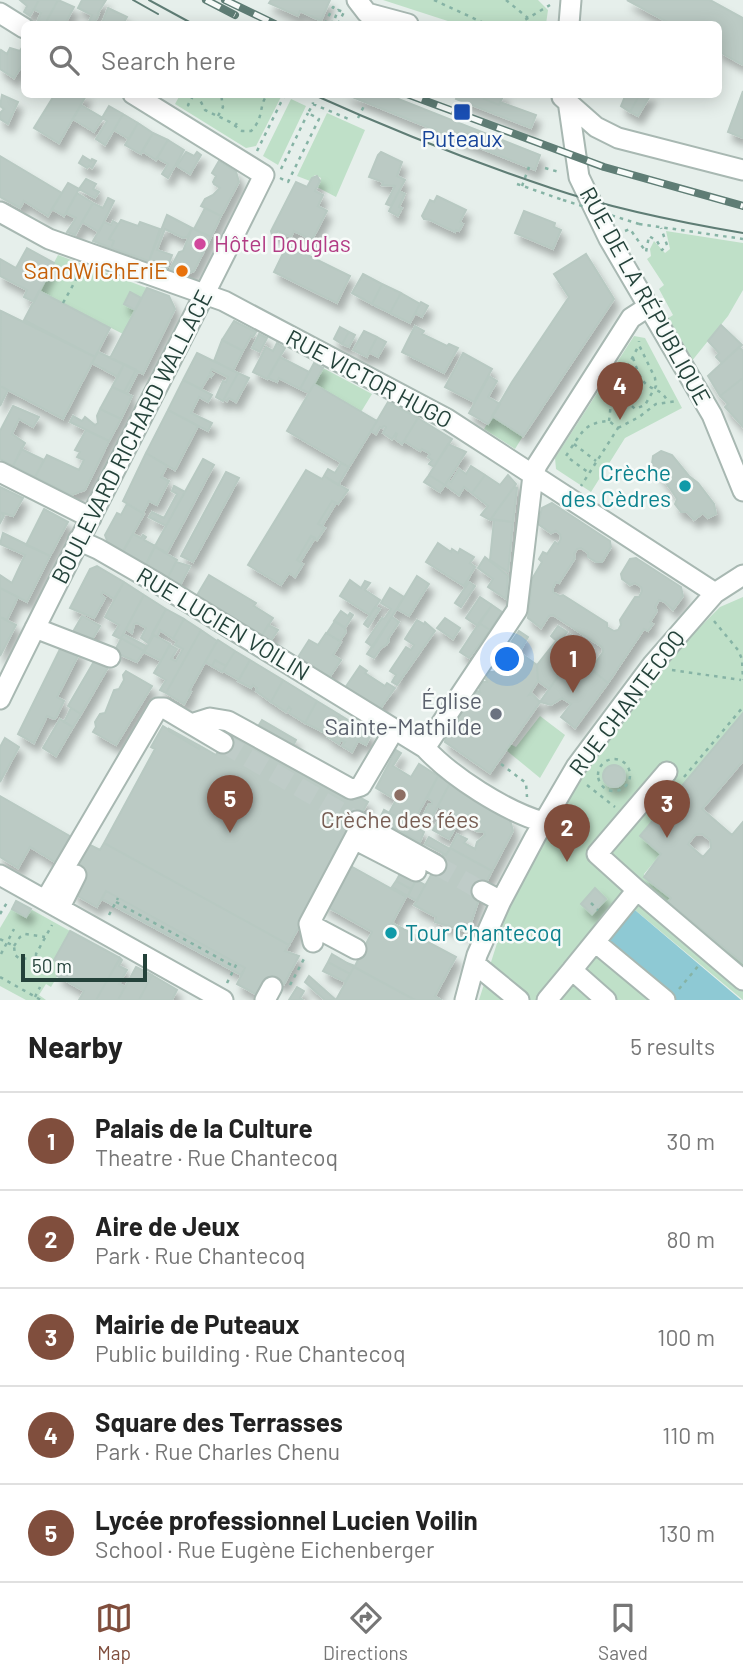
<!DOCTYPE html>
<html lang="en">
<head>
<meta charset="utf-8">
<style>
  :root { --surface:#fff; --page:#f6f6f6; --text:#222; --muted:#767676; --line:#e0e0e0; --accent:#804e3d }
  body { margin:0; font-family:Barlow,sans-serif; background:var(--page); color:var(--text) }
  .scale { position:absolute; left:21px; bottom:18px; width:126px; box-sizing:border-box; padding-left:7px; border:4px solid #24423a; border-top:0; font-size:19px; line-height:24px; white-space:nowrap; color:#24423a; -webkit-text-stroke:5px #f7fbf9; paint-order:stroke }
  .you { position:absolute; left:508px; top:660px; width:24px; height:24px; margin:-18px; border:5px solid #fff; border-radius:50%; background:#1a73e8; box-shadow:0 0 0 10px #1a73e833 }
  .badge { display:grid; place-items:center; width:46px; height:46px; border-radius:50%; background:var(--accent); color:#fff; font-size:23px; font-weight:700 }
  .pin { position:absolute; translate:-50% -58px; filter:drop-shadow(0 2px 4px #0008) }
  .pin::after { content:''; position:absolute; top:37px; width:24px; height:21px; background:inherit; clip-path:polygon(0 0,100% 0,50% 100%) }
  .list { margin:0; padding:0; list-style:none }
  h2 { display:flex; justify-content:space-between; align-items:center; height:91px; margin:0; padding:0 28px; font-size:30px }
  h2 small { font-size:23px; font-weight:400; color:var(--muted) }
  .list li { display:grid; grid-template-columns:46px 1fr auto; gap:21px; align-items:center; box-sizing:border-box; height:98px; padding:0 28px; border-top:2px solid var(--line) }
  .list b { display:block; font-size:26px; white-space:nowrap }
  .list p { margin:0; font-size:23px; white-space:nowrap; color:var(--muted) }
  .list em { font-size:23px; font-style:normal; color:var(--muted) }
  .icon { flex:none; width:38px; height:38px; fill:none; stroke:currentColor; stroke-width:2; stroke-linecap:round; stroke-linejoin:round }
  .map { position:relative; flex:none; width:743px; height:1000px; overflow:hidden }
  .search { position:absolute; background:var(--surface); box-shadow:0 4px 18px #0003; left:21px; right:21px; top:21px; height:77px; display:flex; align-items:center; gap:18px; box-sizing:border-box; padding:0 24px; border-radius:10px; color:var(--muted); font-size:26px }
  .sheet { height:581px; background:var(--surface) }
  nav { display:flex; justify-content:space-around; align-items:center; box-sizing:border-box; height:98px; border-top:2px solid var(--line); background:var(--surface); font-size:19px; color:var(--muted) }
  nav a { display:grid; justify-items:center; gap:4px }
  nav .on { color:var(--accent) }
  .map>svg:first-child { display:block }
  .green { fill:#bfe0c8 }
  .water { fill:#8ec9d4 }
  .building { fill:#bbcac4; stroke:#b8c9c2; stroke-width:2; fill-rule:evenodd; filter:url(#shadow) }
  .lines { fill:none; stroke-linecap:round; stroke-linejoin:round }
  .minor-tunnel { stroke:#bfccc8; stroke-width:19; stroke-dasharray:19 10; stroke-linecap:butt }
  .minor-casing { stroke:#a8b8b2; stroke-width:23 }
  .path { stroke:#86b3a5; stroke-width:2.5; stroke-dasharray:3.5 5; stroke-linecap:butt }
  .minor { stroke:#fff; stroke-width:19 }
  .tram { stroke:#5f7d75; stroke-width:2 }
  .rail-casing { stroke:#5f7d75; stroke-width:8 }
  .rail { stroke:#f7fbf9; stroke-width:5; stroke-dasharray:16; stroke-linecap:butt }
  .path-bridge { stroke:#86b3a5; stroke-width:2.5; stroke-dasharray:3.5 5; stroke-linecap:butt }
  .transit-dot { fill:#1a4fb4; stroke:#f7fbf9; stroke-width:2.5 }
  .hotel-dot { fill:#d1479c; stroke:#f7fbf9; stroke-width:2.5 }
  .food-dot { fill:#e8710a; stroke:#f7fbf9; stroke-width:2.5 }
  .culture-dot { fill:#0f9aa8; stroke:#f7fbf9; stroke-width:2.5 }
  .worship-dot { fill:#6b7280; stroke:#f7fbf9; stroke-width:2.5 }
  .education-dot { fill:#8d6e63; stroke:#f7fbf9; stroke-width:2.5 }
  .labels { text-anchor:middle; stroke-width:5; stroke-linejoin:round; paint-order:stroke }
  .transit-label { font-size:23px; fill:#164399; stroke:#f7fbf9 }
  .hotel-label { font-size:23px; fill:#b23c85; stroke:#f7fbf9; text-anchor:start }
  .food-label { font-size:23px; fill:#c56008; stroke:#f7fbf9; text-anchor:end }
  .street-label { font-size:23px; fill:#24423a; stroke:#f7fbf9 }
  .culture-label { font-size:23px; fill:#0d838f; stroke:#f7fbf9; text-anchor:end }
  .worship-label { font-size:23px; fill:#5b616d; stroke:#f7fbf9; text-anchor:end }
  .education-label { font-size:23px; fill:#785e54; stroke:#f7fbf9 }
</style>
</head>
<body>
<div class="map">
<svg width="743" height="1000" viewBox="0 0 743 1000">
  <defs>
    <filter id="shadow"><feDropShadow dx="4.5" dy="8" stdDeviation="3.5" flood-color="#0004"/></filter>
  </defs>
  <rect width="100%" height="100%" fill="#e6efeb"/>
  <!-- green -->
  <path class="green" d="M383,0H538L548,10L546,24H457Z
    M180,95V94L282,95L256,146L246,148L175,104Z
    M291,99L306,106L278,165L263,156Z
    M327,113L365,130L336,197L317,187L321,178L315,175L310,181L297,176Z
    M666,231L743,243V290L728,316L691,362L667,319L673,315L659,289L664,285L647,259L651,256L650,249L654,241L665,253L670,249Z
    M58,255L147,288L141,298L129,293L124,304L135,310L123,334L39,291Z
    M634,336L645,338L682,408L625,438L591,492L556,469L555,458Z
    M323,368L372,394L361,412L314,384Z
    M492,416L523,436L515,449L484,429Z
    M743,597V713L640,836L661,854L644,874V877L671,898L668,902L743,963V1000L629,905L674,1000H479L512,896L573,786L637,695L676,651L720,607Z
    M540,716L565,735L540,778L506,750L510,744L516,747Z
    M16,901L70,931L55,959L64,965L51,987L46,984L39,995L46,1000H26L0,986V928Z"/>
  <!-- water -->
  <path class="water" d="M629,905L741,1000H674L601,938Z"/>
  <!-- building -->
  <path class="building" d="M20,0H39L30,16L24,12L27,6Z
    M39,0H58L45,24L38,20L41,13L34,9Z
    M58,0L74,7L65,24L56,21L55,24H45Z
    M82,0H106L98,13L99,14L94,24H88L92,15L78,8Z
    M271,0H330L321,21L300,11L298,16L269,3Z
    M627,0H710L743,18V65L718,51V24H671Z
    M108,8L127,17L123,24L102,23Z
    M24,44V62L14,78L0,69V52L1,50L7,54L10,48L20,51Z
    M743,91V138L728,132Z
    M55,94H87L59,143L34,128Z
    M345,94H386L540,155L535,170Z
    M458,94H485L484,99L499,105L500,102L536,115L531,128L456,99Z
    M504,94L499,105L484,99L485,94Z
    M626,94H640L630,112L621,106Z
    M640,94H651L638,116L630,112Z
    M2,95L18,102L8,124L0,119V113L4,109L0,106Z
    M81,105L103,118L94,132L73,119Z
    M109,106L123,114L105,145L96,139L107,121L102,118Z
    M123,114L138,123L129,139L114,130Z
    M138,123L153,133L141,154L125,145Z
    M153,133L168,140L156,160L142,151Z
    M168,140L184,150L168,178L162,174L168,164L157,158Z
    M186,152L194,156L197,152L201,155L190,174L177,166Z
    M381,152L402,162L397,176L405,180L391,206L386,204L395,186L382,185L383,182L369,177L378,155Z
    M0,156L62,193L48,216L24,201L20,208L0,197Z
    M83,156L91,161L92,159L96,161L92,168L89,166L87,168L79,163Z
    M219,161L236,172L239,182L221,216L201,206L205,199L213,195L220,188L214,184L213,182L216,176L212,173Z
    M317,176L320,181L315,191L323,195L318,206L327,211L312,240L294,231L291,237L278,231L275,235H272L271,231L296,182L307,187L312,178Z
    M86,179L96,184L93,189L99,192L95,198L79,189Z
    M68,183L79,189L64,216L52,209Z
    M399,191L405,194L399,207L402,208L398,216L389,211Z
    M77,193L93,203L75,235L67,232L76,218L66,213Z
    M437,196L466,210L460,222L463,224L459,231L456,230L455,232L430,220L424,219L422,216L430,200L434,202Z
    M108,198L114,201L99,232L82,222L93,203L103,208Z
    M205,208L221,216L211,237L194,229Z
    M524,211L555,223L554,227L561,230L553,249L515,233Z
    M167,215L192,228L187,237L183,238L165,229L157,250L172,255L167,268L149,261Z
    M121,220L138,226L140,222L160,229L149,261L111,248L114,241L109,239Z
    M113,221L118,224L109,239L114,241L111,248L93,241L104,222L111,225Z
    M192,228L211,237L194,271L185,275L170,269L179,252L183,251Z
    M287,245L350,276L337,303L274,272Z
    M27,248L54,263L34,302L24,297L27,290L0,276V259L16,268Z
    M586,254L614,299L523,436L492,416L512,382L569,297L554,274Z
    M363,274L382,284L372,304L352,293Z
    M382,284L401,293L390,313L372,304Z
    M147,288L169,296L175,309L143,374L110,358Z
    M39,291L110,328L95,357L24,320Z
    M130,292L141,298L135,310L124,304Z
    M401,293L420,304L410,323L390,313Z
    M421,302L428,306L422,317L415,313Z
    M1,311L95,357L63,419L0,386Z
    M234,321L256,332L253,337L251,336L243,351L222,340Z
    M721,325L742,345L722,363L716,357L719,353L708,341Z
    M415,326L424,331L422,334L447,346L449,344L458,348L444,373L402,352Z
    M340,327L349,332L342,344L334,339Z
    M364,331L377,337L367,357L353,350Z
    M349,332L355,335L349,347L342,344Z
    M259,334L267,338L260,352L252,348Z
    M377,337L386,342L378,357L369,352Z
    M222,340L243,351L233,371L214,361Z
    M277,343L285,348L267,379L253,372L266,347L273,351Z
    M739,347L743,351V378L720,396L708,376Z
    M98,352L124,364L118,377L92,363Z
    M197,353L238,373L223,401L216,397L223,381L226,382L228,377L212,369L210,373L213,374L211,377L209,376L201,389L183,380Z
    M463,353L492,369L474,402L445,387Z
    M280,357L309,372L300,389L279,378L277,382L268,378Z
    M314,363L323,368L309,393L300,389Z
    M124,364L136,370L124,392L112,387Z
    M136,370L138,372L127,394L124,392Z
    M238,373L249,378L236,402L229,398L227,401L224,399Z
    M489,376L497,381L488,397L500,404L488,424L469,413Z
    M743,378V427L725,407L728,404L720,396Z
    M183,380L212,395L208,402L199,397L191,413L212,423L208,431L168,410Z
    M314,384L377,421L349,467L287,431Z
    M0,386L8,390L0,406Z
    M112,387L132,396L121,419L100,409Z
    M388,402L418,418L402,444L395,439L397,434L396,433L392,439L383,433L386,427L384,426L382,428L380,427L376,434L371,431Z
    M13,406L39,417L33,427L19,419L17,423L12,434L25,443L13,466L0,459V431Z
    M100,409L121,419L109,441L70,422L73,416L82,421L85,417L95,425L98,423L97,416Z
    M168,410L198,426L175,470L146,453Z
    M418,418L452,439L434,467L429,464L432,460L428,457L430,454L422,449L420,451L404,441Z
    M86,430L109,441L85,490L71,495L35,477L47,455L79,470L84,460L77,457L80,452L75,450Z
    M448,444L466,452L445,485L429,475Z
    M21,449L44,460L35,477L13,466Z
    M661,451L672,455L689,476L698,483L714,504L716,514L708,518L703,513L694,520L687,512H681L675,504L677,499L671,490L652,464L653,456Z
    M146,453L167,466L161,477L169,481L157,505L149,501L143,513L123,501Z
    M203,459L214,465L167,553L155,546Z
    M341,463L349,467L338,485L324,476L328,469L335,473Z
    M471,466L485,475L472,493L464,487L459,495L445,485L448,480L451,482L459,469L466,474Z
    M306,470L322,479L324,476L348,490L338,504L332,501L318,524L325,528L317,540L311,536L297,560L303,564L295,577L289,573L281,585L248,565Z
    M226,472L239,478L193,562L181,556Z
    M429,475L445,485L440,492L424,482Z
    M485,475L500,485L508,475L516,484L490,520L481,515L488,506L472,493Z
    M174,486L185,492L166,526L149,517L152,512L164,518L177,494L172,491Z
    M0,487L23,498L13,516L2,513L4,516L0,523Z
    M514,487L517,488L513,522L491,519Z
    M332,501L336,503L322,526L318,524Z
    M552,503L610,541L611,547L602,562H596L588,557V553L581,548L577,549L574,554L575,558L559,583L556,582L553,588V592L560,596L563,595L607,623V627L614,631L618,630L621,625L620,620L635,597H639L642,591L641,587L635,583L630,585L622,579L621,574L630,559L636,558L681,587L683,596L673,610L665,602L659,600L655,607L657,611L650,622L653,624L648,631L644,629L608,683L591,669L603,652L602,647L553,615L549,616L541,628L528,618L532,579L542,562L539,559L543,552L547,554L555,542L558,544L561,539L560,534L556,531L551,533L538,524L542,508Z
    M127,504L144,514L123,551L108,543L105,535L117,513L121,515Z
    M44,509L68,522L50,556L26,545Z
    M494,520L513,522L508,572L490,560Z
    M3,533L50,556L27,602L0,588V575L12,583L25,555L0,544Z
    M133,534L141,538L143,535L146,537L144,540L155,546L145,566L123,552Z
    M311,536L315,538L300,562L297,560Z
    M438,543L451,552L452,549L458,553L460,549L474,557L470,563L475,567L464,586L426,562Z
    M155,547L177,560L167,579L145,566Z
    M485,557L508,576L506,599L488,587L493,579L478,568Z
    M176,562L190,566L179,587L167,579Z
    M97,566L124,582L114,599L103,592L101,595L105,598L94,618L70,608L90,569Z
    M209,575L256,603L254,606L273,618L261,637L196,597Z
    M417,576L429,584L409,616L397,609Z
    M350,580L361,588L365,581L370,583L365,590L380,600L370,615L340,596Z
    M124,582L144,595L121,638L144,651L137,662L114,652L121,639L113,635L119,625L105,617Z
    M469,582L475,586L461,607L455,603Z
    M0,588L18,597L7,620L0,617Z
    M390,588L404,597L373,647L366,642L382,618L384,619L391,609L381,603Z
    M144,595L166,609L148,643L141,638L146,628L137,623L134,624L132,633L126,629Z
    M480,597L492,605L478,626L466,618Z
    M492,605L502,612L490,630L479,623Z
    M375,607L380,609L368,627L364,624Z
    M166,609L184,619L173,639L160,630L157,637L152,634Z
    M341,611L348,616L350,613L353,615L345,628L334,621Z
    M82,616L100,626L89,645L70,637Z
    M0,617L16,625L0,656Z
    M392,617L399,622L388,639L389,641L386,645L381,648L374,658L367,654Z
    M445,618L460,628L453,639L437,628Z
    M184,619L201,630L166,693L160,690L166,680L154,673L170,645L177,649L171,659L176,661L183,649L175,645L177,641L173,639Z
    M417,620L424,624L425,622L435,631L397,685L392,682L396,675L390,671L406,647L411,650L414,645L405,639Z
    M335,621L344,627L346,632L340,641L327,633Z
    M479,623L490,630L469,658L460,652Z
    M268,625L278,630L270,642L261,637Z
    M558,626L567,632L559,643L551,636Z
    M201,630L217,641L189,691L191,692L184,704L166,693Z
    M519,631L528,637L520,651L501,660V657Z
    M326,633L341,642L333,655L341,660L329,678L297,659L309,640L318,645Z
    M123,634L146,646L144,651L121,638Z
    M154,635L170,644L161,661L144,652Z
    M571,635L580,640L572,653L563,646Z
    M218,640L235,651L226,666L215,660L212,666L205,662Z
    M556,641L573,655L549,689L538,681L537,665Z
    M584,643L593,649L584,663L575,656Z
    M62,645L80,652L57,697L64,701L56,718L54,719L47,716L34,743L18,734Z
    M235,651L250,660L239,680L223,671Z
    M519,652L537,665L538,681L529,695L532,694L540,702L490,773L445,742L446,735L452,731L451,728L456,721H459L458,718L463,711H466L465,708L470,701H473L472,698L477,691L480,692L479,688L483,682H487L486,679L490,672H494L501,660Z
    M573,655L608,683L575,728L561,717L571,704L562,698L551,705L540,702Z
    M96,658L110,664L81,714L68,706Z
    M215,660L226,666L222,672L212,666Z
    M250,660L283,680L271,702L256,691L257,688L253,685L251,688L238,681Z
    M360,666L367,671L365,673L385,686L387,683L395,688L380,709L345,688Z
    M126,671L152,686L116,745L93,732L96,727L95,722L100,714L105,713L114,690L119,689L124,680L123,675Z
    M283,680L317,701L305,723L289,713L291,709L289,707L286,712L271,702Z
    M317,701L340,715L329,735L305,723Z
    M71,708L81,714L73,727L64,722Z
    M743,713V761L702,809L732,835L743,822V963L668,902L671,898L644,877L661,854L640,836ZM702,834L710,840L711,848L703,857L688,844L695,835Z
    M340,715L364,730L352,752L342,746L345,742L341,740L339,744L328,737Z
    M60,719L73,727L56,756L43,748Z
    M262,720L296,740L293,746L259,725Z
    M163,726L199,749L200,746L216,755L226,738L220,735L223,730L229,733L232,728L368,802L289,945L104,843L155,749L151,747Z
    M169,729L200,746L199,749L169,731Z
    M364,730L371,734L366,745L358,741Z
    M5,738L19,747L0,782V747Z
    M396,750L401,753L393,766L411,777L419,764L438,776L412,825L389,813L396,800L376,788Z
    M603 776a11 11 0 1 1 22 0a11 11 0 1 1-22 0Z
    M438,776L450,783L431,819L424,814L429,804H432V801L427,798Z
    M450,783L510,820L513,831L492,871L450,848L457,834L467,839L464,843L475,849L477,842L485,835L484,832L476,831L460,819L449,839L433,830L444,810L438,806Z
    M0,796L75,839L60,865L30,847L18,868L0,857Z
    M384,810L424,832L420,842L386,824L380,818Z
    M429,837L450,849L446,855L425,844Z
    M86,843L100,850L104,843L289,945L285,951L299,956L284,984L272,977L261,997L237,984L245,968L106,891L97,907L74,894L72,868Z
    M450,848L492,871L481,893L468,932L435,922L436,917L414,905L443,854L446,855Z
    M347,864L406,897L392,923L456,957L435,996L441,1000H415L347,963L355,966L372,932L324,905Z
    M401,872L416,880L411,889L396,881Z
    M416,880L425,885L417,901L408,896Z
    M396,881L411,889L408,896L392,887Z
    M595,888L606,899L592,914L581,904Z
    M106,891L245,968L241,975L102,899Z
    M16,901L31,909L26,917L12,909Z
    M70,931L120,958L96,1000H79L84,991L57,976L64,965L54,960Z
    M332,954L354,967L350,974L328,962Z
    M120,958L122,960L119,966L127,970L119,984L125,987L118,1000H96Z
    M328,962L350,974L345,982L323,971Z
    M136,967L152,975L139,1000H118Z
    M354,967L415,1000H336Z
    M152,975L177,990L172,1000H139Z
    M309,976L336,1000H325L305,982Z
    M297,987L304,991L300,998L303,1000H289Z"/>
  <g class="lines">
    <!-- minor-tunnel -->
    <path class="minor-tunnel" d="M223,743L357,821
      M436,865L482,891"/>
    <defs>
      <path id="minor" d="M357,0L367,13L408,24
        M0,13L24,28
        M569,24L571,0
        M567,94L579,177L609,239L712,415L743,491
        M562,97L596,127L618,138L743,170
        M0,212L49,239L224,301L447,419L715,593
        M0,472L91,518
        M78,540L98,549L157,583L425,748C452,777 505,811 543,822
        M35,628L110,657
        M0,699C86,523 178,350 264,175L133,94
        M191,724L210,718L228,721L351,789L361,786L394,730
        M425,748L517,610L533,475L537,465L631,318L648,307
        M357,821L436,865
        M354,839L416,871
        M0,875L223,1000
        M637,890L743,980
        M482,891L501,901
        M46,899L158,708H164L223,743
        M60,907L76,875
        M309,924L356,949
        M313,942L309,924L362,824
        M595,942L665,1000
        M475,964L519,1000
        M265,1000L272,987
        M465,1000L477,955L501,901L535,837L576,767L653,664L715,593L743,575
        M547,1000L572,970
        M606,1000L572,970L637,890L597,854L667,772"/>
    </defs>
    <!-- minor casing -->
    <use href="#minor" class="minor-casing"/>
    <!-- path -->
    <path class="path" d="M434,0L486,24
      M506,0L528,18
      M335,18L338,10L343,12
      M325,24L333,7L338,10
      M332,24L333,21
      M338,24L344,12
      M518,24L550,5
      M197,94L205,110L230,122L242,131H251C265,117 258,105 268,94
      M278,94L282,95
      M312,94L313,104
      M189,106L188,105L194,94
      M218,116L223,107L221,94
      M358,118L365,104
      M235,126L239,120
      M257,151L285,94
      M545,168L559,172
      M281,169L308,113
      M280,178L288,182L319,119L308,113L313,104L351,120
      M517,184L563,200
      M522,186L529,167
      M639,224L743,239
      M625,231L630,229L646,252L649,236L657,241L662,250L667,245L661,228
      M63,303L82,269
      M633,358C636,366 639,378 646,384C655,392 661,388 668,402
      M626,400L635,409L645,405L656,386L655,378L639,345V341
      M609,421L613,385L625,372L639,345
      M618,428L639,417L656,404L678,401
      M574,444L596,461
      M571,448C584,429 586,423 609,421L618,428L581,486
      M568,453L566,456L589,473
      M714,621L738,650L742,659L743,680
      M672,670L741,680
      M598 775a16 16 0 1 1 32 0a16 16 0 1 1-32 0Z
      M501,764L526,783L527,797
      M684,777L743,707
      M587,785L615,807
      M560,830L580,845
      M562,831L564,844
      M116,902L235,967
      M591,903L598,910
      M0,914L8,901
      M109,915L118,898
      M0,939L14,946L15,955L20,959L34,958
      M14,946L20,937L25,934L45,937
      M1,954L14,929
      M36,973V954L52,925
      M0,977L41,1000
      M227,983L237,963
      M290,985L305,957
      M679,989L699,965
      M35,997L40,987"/>
    <!-- minor -->
    <use href="#minor" class="minor"/>
    <!-- tram -->
    <path class="tram" d="M133,0L158,14
      M149,0L193,24
      M312,94C390,129 470,161 551,188C613,209 678,222 743,233"/>
    <defs>
      <path id="rail" d="M206,0L235,15
        M225,0L275,24
        M407,94L604,167L743,206"/>
    </defs>
    <!-- rail casing -->
    <use href="#rail" class="rail-casing"/>
    <!-- rail -->
    <use href="#rail" class="rail"/>
    <!-- path-bridge -->
    <path class="path-bridge" d="M563,200L639,224"/>
  </g>
  <!-- markers -->
  <rect class="transit-dot" x="453" y="103" width="18" height="18" rx="3.5"/>
  <circle class="hotel-dot" cx="200" cy="244" r="7"/>
  <circle class="food-dot" cx="182" cy="271" r="7"/>
  <g class="culture-dot">
    <circle cx="685" cy="486" r="7"/>
    <circle cx="391" cy="933" r="7"/>
  </g>
  <circle class="worship-dot" cx="496" cy="714" r="7"/>
  <circle class="education-dot" cx="400" cy="795" r="7"/>
  <g class="labels">
    <!-- transit labels -->
    <g class="transit-label">
      <text x="462" y="147">Puteaux</text>
    </g>
    <!-- hotel labels -->
    <g class="hotel-label">
      <text x="214" y="252">Hôtel Douglas</text>
    </g>
    <!-- food labels -->
    <g class="food-label">
      <text x="168" y="279">SandWiChEriE</text>
    </g>
    <!-- street labels -->
    <g class="street-label">
      <text transform="translate(645 296) rotate(61)" y="8">RUE DE LA RÉPUBLIQUE</text>
      <text transform="translate(369 379) rotate(28)" y="8">RUE VICTOR HUGO</text>
      <text transform="translate(132 437) rotate(-63)" y="8">BOULEVARD RICHARD WALLACE</text>
      <text transform="translate(223 624) rotate(31)" y="8">RUE LUCIEN VOILIN</text>
      <text transform="translate(627 703) rotate(-53)" y="8">RUE CHANTECOQ</text>
    </g>
    <!-- culture labels -->
    <g class="culture-label">
      <text x="671" y="481">Crèche<tspan x="671" dy="26">des Cèdres</tspan></text>
      <text x="405" y="941" text-anchor="start">Tour Chantecoq</text>
    </g>
    <!-- worship labels -->
    <g class="worship-label">
      <text x="482" y="709">Église<tspan x="482" dy="26">Sainte-Mathilde</tspan></text>
    </g>
    <!-- education labels -->
    <g class="education-label">
      <text x="400" y="828">Crèche des fées</text>
    </g>
  </g>
</svg>
<div class="scale">50 m</div>
<div class="you"></div>
<div class="pin badge" style="left:573px;top:693px">1</div>
<div class="pin badge" style="left:567px;top:862px">2</div>
<div class="pin badge" style="left:667px;top:838px">3</div>
<div class="pin badge" style="left:620px;top:420px">4</div>
<div class="pin badge" style="left:230px;top:833px">5</div>
<div class="search"><svg class="icon" aria-label="search" viewBox="0 0 24 24"><circle cx="10" cy="10" r="6"/><path d="M15 15l6 6"/></svg>Search here</div>
</div>
<section class="sheet">
<h2>Nearby<small>5 results</small></h2>
<ul class="list">
<li><span class="badge">1</span><div><b>Palais de la Culture</b><p>Theatre · Rue Chantecoq</p></div><em>30 m</em></li>
<li><span class="badge">2</span><div><b>Aire de Jeux</b><p>Park · Rue Chantecoq</p></div><em>80 m</em></li>
<li><span class="badge">3</span><div><b>Mairie de Puteaux</b><p>Public building · Rue Chantecoq</p></div><em>100 m</em></li>
<li><span class="badge">4</span><div><b>Square des Terrasses</b><p>Park · Rue Charles Chenu</p></div><em>110 m</em></li>
<li><span class="badge">5</span><div><b>Lycée professionnel Lucien Voilin</b><p>School · Rue Eugène Eichenberger</p></div><em>130 m</em></li>
</ul>
</section>
<nav>
<a class="on"><svg class="icon" aria-label="map" viewBox="0 0 24 24"><path d="M3 6l6-2 6 2 6-2v14l-6 2-6-2-6 2zM9 4v14M15 6v14"/></svg>Map</a>
<a><svg class="icon" aria-label="directions" viewBox="0 0 24 24"><path d="M12 3l9 9-9 9-9-9zM9 14v-3h6M13 9l2 2-2 2"/></svg>Directions</a>
<a><svg class="icon" aria-label="saved" viewBox="0 0 24 24"><path d="M7 4h10v16l-5-4-5 4z"/></svg>Saved</a>
</nav>
</body>
</html>
